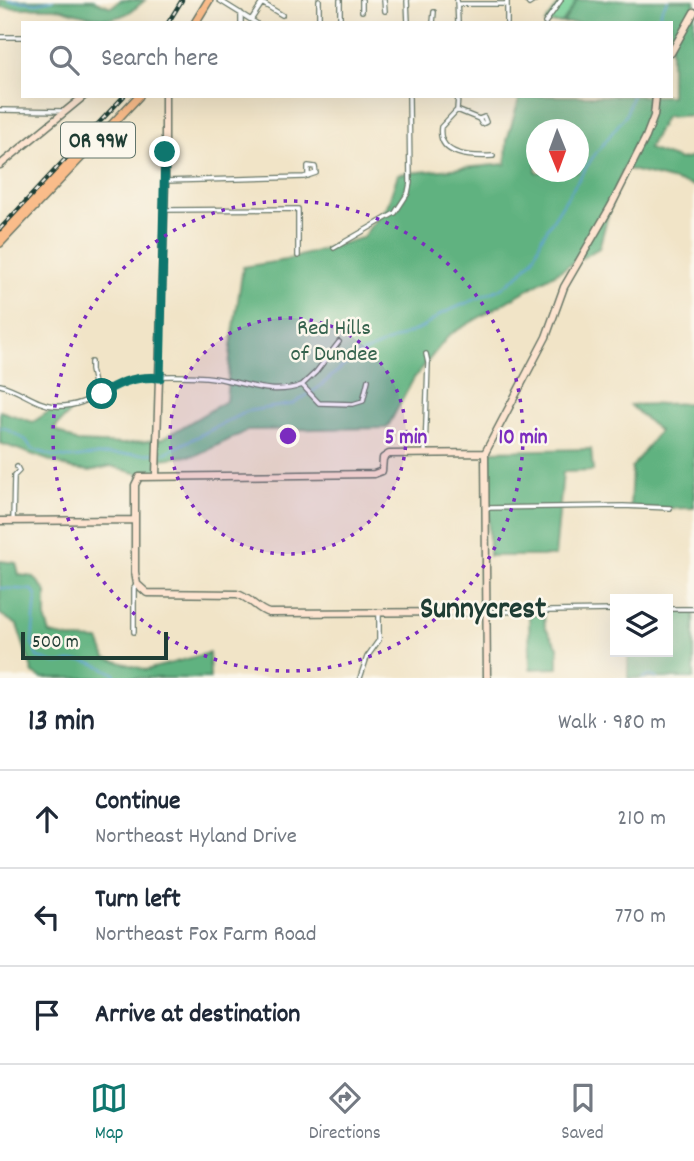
<!DOCTYPE html>
<html lang="en">
<head>
<meta charset="utf-8">
<style>
  :root { --surface:#fff; --page:#f2f2f3; --text:#1f2937; --muted:#747a83; --line:#e0e1e3; --accent:#0f766e }
  body { margin:0; font-family:Dekko,sans-serif; background:var(--page); color:var(--text) }
  .controls { position:absolute; right:21px; bottom:21px; display:grid; overflow:hidden; border-radius:0px; box-shadow:0 7px 28px #0002 }
  .controls button { width:63px; height:63px; display:grid; place-items:center; padding:0; border:0; border-bottom:2px solid var(--line); background:var(--surface); color:var(--text); font:35px sans-serif }
  .compass { position:absolute; left:526px; top:119px; width:63px; height:63px; border-radius:50%; background:var(--surface); box-shadow:0 7px 28px #0002; rotate:179deg }
  .scale { position:absolute; left:21px; bottom:18px; width:147px; box-sizing:border-box; padding-left:7px; border:4px solid #1f3d34; border-top:0; font-size:19px; line-height:24px; white-space:nowrap; color:#1f3d34; -webkit-text-stroke:5px #fbf7ec; paint-order:stroke }
  .stop { position:absolute; width:21px; height:21px; margin:-16px; border:5px solid #0f766e; border-radius:50%; background:#fff }
  .stop.end { background:#0f766e; border-color:#fff; box-shadow:0 2px 7px #0008 }
  .list { margin:0; padding:0; list-style:none }
  h2 { display:flex; justify-content:space-between; align-items:center; height:91px; margin:0; padding:0 28px; font-size:30px }
  h2 small { font-size:23px; font-weight:400; color:var(--muted) }
  .list li { display:grid; grid-template-columns:46px 1fr auto; gap:21px; align-items:center; box-sizing:border-box; height:98px; padding:0 28px; border-top:2px solid var(--line) }
  .list b { display:block; font-size:26px; white-space:nowrap }
  .list p { margin:0; font-size:23px; white-space:nowrap; color:var(--muted) }
  .list em { font-size:23px; font-style:normal; color:var(--muted) }
  .icon { flex:none; width:38px; height:38px; fill:none; stroke:currentColor; stroke-width:2; stroke-linecap:round; stroke-linejoin:round }
  .map { position:relative; flex:none; width:694px; height:678px; overflow:hidden }
  .search { position:absolute; background:var(--surface); box-shadow:0 7px 28px #0002; left:21px; right:21px; top:21px; height:77px; display:flex; align-items:center; gap:18px; box-sizing:border-box; padding:0 24px; border-radius:0px; color:var(--muted); font-size:26px }
  .sheet { height:385px; background:var(--surface) }
  nav { display:flex; justify-content:space-around; align-items:center; box-sizing:border-box; height:98px; border-top:2px solid var(--line); background:var(--surface); font-size:19px; color:var(--muted) }
  nav a { display:grid; justify-items:center; gap:4px }
  nav .on { color:var(--accent) }
  .map>svg:first-child { display:block }
  .green { fill:#77d097; stroke:#4b8666; stroke-width:2 }
  .forest { fill:#61b280; stroke:#40785a; stroke-width:2; fill-rule:evenodd }
  .lines { fill:none; stroke-linecap:round; stroke-linejoin:round }
  .stream { stroke:#5ca0d1; stroke-width:2 }
  .street-casing { stroke:#687767; stroke-width:6 }
  .secondary-casing { stroke:#687767; stroke-width:9 }
  .primary-casing { stroke:#687767; stroke-width:10 }
  .street { stroke:#fff; stroke-width:3.5 }
  .secondary { stroke:#fde4d0; stroke-width:6 }
  .primary { stroke:#f9bc8a; stroke-width:7 }
  .rail-casing { stroke:#1f3d34; stroke-width:4.5 }
  .rail { stroke:#fbf7ec; stroke-width:2; stroke-dasharray:5; stroke-linecap:butt }
  .route { stroke:#0f766e; stroke-width:9 }
  .ring { fill:none; stroke:#7b2cbf; stroke-width:3.5; stroke-dasharray:3.5 7 }
  .labels { text-anchor:middle; stroke-width:5; stroke-linejoin:round; paint-order:stroke }
  .shield { fill:#fbf7ec; stroke:#61756b; stroke-width:2 }
  .shield-label { font-size:21px; font-weight:bold; fill:#1f3d34 }
  .park-label { font-size:23px; fill:#35624d; stroke:#fbf7ec }
  .district-label { font-size:30px; font-weight:bold; fill:#1f3d34; stroke:#fbf7ec }
  .centre { fill:#7b2cbf; stroke:#fbf7ec; stroke-width:3.5 }
  .ring-label { font-size:21px; text-anchor:middle; font-weight:bold; fill:#7b2cbf; stroke:#fbf7ec; stroke-width:5; stroke-linejoin:round; paint-order:stroke }
</style>
</head>
<body>
<div class="map">
<svg width="694" height="678" viewBox="0 0 694 678">
  <rect width="100%" height="100%" fill="#fbf7ec"/>
  <filter id="ink" filterUnits="userSpaceOnUse"><feTurbulence type="fractalNoise" baseFrequency=".0143" numOctaves="2"/><feDisplacementMap in="SourceGraphic" scale="14" xChannelSelector="R" yChannelSelector="G"/><feConvolveMatrix kernelMatrix="1 2 1 2 8 2 1 2 1" color-interpolation-filters="sRGB"/></filter>
  <filter id="wash" filterUnits="userSpaceOnUse"><feTurbulence type="fractalNoise" baseFrequency=".00686" numOctaves="4" result="noise"/><feDisplacementMap in="SourceGraphic" scale="28" xChannelSelector="R" yChannelSelector="G"/><feGaussianBlur stdDeviation="1.57" result="paint"/><feColorMatrix in="noise" values="0 0 0 0 0 0 0 0 0 0 0 0 0 0 0 0 0 1.4 0 .05"/><feComposite in="paint" operator="in"/></filter>
  <g filter="url(#wash)">
    <rect width="100%" height="100%" fill="#f1e4c7"/>
    <!-- green -->
    <path class="green" d="M562,0H579L562,23H545Z"/>
    <!-- forest -->
    <path class="forest" d="M0,0H93L111,7L121,0H145C121,23 106,21 76,13C69,11 62,8 54,8C36,7 19,9 0,7Z
      M577,0H694V115L665,117L648,149L680,160L694,157V186L624,168L614,193L599,248L449,335L414,378L387,428L249,430L197,455L160,459L159,473L139,474L111,466L90,471L73,469L0,443V411L33,422L50,411L72,410L54,429L77,442L124,444L162,439L226,401L231,347L243,267L286,260L362,238L388,204L398,174L506,164L507,140L520,96H671V23H563ZM536,130H578V172H536Z
      M694,403V508L630,509L632,467L659,431L630,405Z
      M591,449L593,471L563,472L555,556H489L488,451Z
      M0,561L16,563L19,575L34,577L46,592V621L50,634L73,639L99,640L106,658L146,670L209,653L210,678H42L33,673L17,625L0,614Z
      M694,611V678H628V652H668V612Z
      M529,614H544L545,627L558,647V668L530,669Z"/>
    <g class="lines">
      <!-- stream -->
      <path class="stream" d="M8,0L37,3L53,0
        M657,23L662,8L668,0
        M0,428H5L26,440L32,449L54,456L70,458L97,455L165,453L248,411L293,404L318,388L354,357L425,326L441,314L502,288L521,273L534,258L542,237L593,157L626,115L632,96
        M0,588L33,590L36,596L32,643L37,657C62,668 59,661 82,661C93,661 106,669 115,674V678
        M643,678L648,675L657,678"/>
    </g>
  </g>
  <g filter="url(#ink)">
    <g class="lines">
      <defs>
        <path id="street" d="M219,0L256,23
          M319,0V23
          M340,0V23
          M362,0V11
          M384,0L385,11
          M407,0L408,23
          M457,0L458,23
          M526,0L529,4L535,0
          M458,4H507
          M251,20L262,3L282,15
          M241,23V13
          M433,23L434,12
          M507,23V0
          M545,23L561,0
          M0,37H23
          M458,96L457,110L441,127C437,157 473,157 493,156
          M0,110L64,111
          M457,110L479,119L482,124L486,122L484,117L479,119
          M165,181L304,177L316,173L315,167L308,166V176
          M164,210L298,209V256
          M334,248L395,213L408,193L410,183L409,96
          M91,362V370L97,397
          M0,385C19,389 36,405 55,406C85,408 101,390 125,381C144,374 186,376 206,377C238,379 269,398 302,385L319,403L353,404L363,401L368,380
          M302,385L316,372L339,342
          M425,452L428,363L426,354
          M486,508L623,506L670,508
          M13,521L14,476L19,471L17,467
          M668,609H694
          M488,612L615,610
          M134,632V588L137,584
          M360,678L367,657L379,640V613"/>
        <path id="secondary" d="M671,53L694,12
          M0,165L84,96
          M485,453L389,454L383,458L382,471L374,474L139,477L135,485V572L137,584L147,593L237,594C251,598 257,610 269,613L487,612
          M156,475L165,181V96
          M0,521L134,520
          M487,678L485,453L546,337L564,287L611,206L646,137L654,116L656,96"/>
        <path id="primary" d="M195,23L209,0
          M0,236L86,145
          M0,243L139,96"/>
      </defs>
      <!-- street casing -->
      <use href="#street" class="street-casing"/>
      <!-- secondary casing -->
      <use href="#secondary" class="secondary-casing"/>
      <!-- primary casing -->
      <use href="#primary" class="primary-casing"/>
      <!-- street -->
      <use href="#street" class="street"/>
      <!-- secondary -->
      <use href="#secondary" class="secondary"/>
      <!-- primary -->
      <use href="#primary" class="primary"/>
      <defs>
        <path id="rail" d="M168,23L182,0
          M0,229L124,96"/>
      </defs>
      <!-- rail casing -->
      <use href="#rail" class="rail-casing"/>
      <!-- rail -->
      <use href="#rail" class="rail"/>
    </g>
  </g>
  <g class="lines" filter="url(#ink)">
    <!-- route -->
    <path class="route" d="M102,394C120,381 138,376 160,378L165,152"/>
  </g>
  <!-- distance rings -->
  <circle cx="288" cy="436" r="118" fill="#7b2cbf" fill-opacity=".12"/>
  <g class="ring">
    <circle cx="288" cy="436" r="118"/>
    <circle cx="288" cy="436" r="235"/>
  </g>
  <g class="labels">
    <!-- shield labels -->
    <rect class="shield" x="61" y="122.5" width="74" height="35" rx="5"/>
    <g class="shield-label">
      <text x="98" y="147">OR 99W</text>
    </g>
    <!-- park labels -->
    <g class="park-label">
      <text x="334" y="334">Red Hills<tspan x="334" dy="26">of Dundee</tspan></text>
    </g>
    <!-- district labels -->
    <g class="district-label">
      <text x="483" y="617">Sunnycrest</text>
    </g>
  </g>
  <circle cx="288" cy="436" r="10" class="centre"/>
  <g class="ring-label">
    <text x="406" y="443">5 min</text>
    <text x="523" y="443">10 min</text>
  </g>
</svg>
<div class="controls">
<button><svg class="icon" aria-label="layers" viewBox="0 0 24 24"><path d="M12 4l9 5-9 5-9-5zM3 14l9 5 9-5"/></svg></button>
</div>
<svg class="compass" viewBox="-18 -18 36 36"><path d="M0-13l5 13h-10z" fill="#e53935"/><path d="M0 13l5-13h-10z" fill="#747a83"/></svg>
<div class="scale">500 m</div>
<div class="stop" style="left:102px;top:394px"></div>
<div class="stop end" style="left:165px;top:152px"></div>
<div class="search"><svg class="icon" aria-label="search" viewBox="0 0 24 24"><circle cx="10" cy="10" r="6"/><path d="M15 15l6 6"/></svg>Search here</div>
</div>
<section class="sheet">
<h2>13 min<small>Walk · 980 m</small></h2>
<ul class="list">
<li><svg class="icon" aria-label="ahead" viewBox="0 0 24 24"><path d="M12 20V5M6 11l6-6 6 6"/></svg><div><b>Continue</b><p>Northeast Hyland Drive</p></div><em>210 m</em></li>
<li><svg class="icon" aria-label="left" viewBox="0 0 24 24"><path d="M17 20v-9H6M10 6l-5 5 5 5"/></svg><div><b>Turn left</b><p>Northeast Fox Farm Road</p></div><em>770 m</em></li>
<li><svg class="icon" aria-label="arrive" viewBox="0 0 24 24"><path d="M6 21V4h12l-3 4 3 4H6"/></svg><div><b>Arrive at destination</b></div></li>
</ul>
</section>
<nav>
<a class="on"><svg class="icon" aria-label="map" viewBox="0 0 24 24"><path d="M3 6l6-2 6 2 6-2v14l-6 2-6-2-6 2zM9 4v14M15 6v14"/></svg>Map</a>
<a><svg class="icon" aria-label="directions" viewBox="0 0 24 24"><path d="M12 3l9 9-9 9-9-9zM9 14v-3h6M13 9l2 2-2 2"/></svg>Directions</a>
<a><svg class="icon" aria-label="saved" viewBox="0 0 24 24"><path d="M7 4h10v16l-5-4-5 4z"/></svg>Saved</a>
</nav>
</body>
</html>
